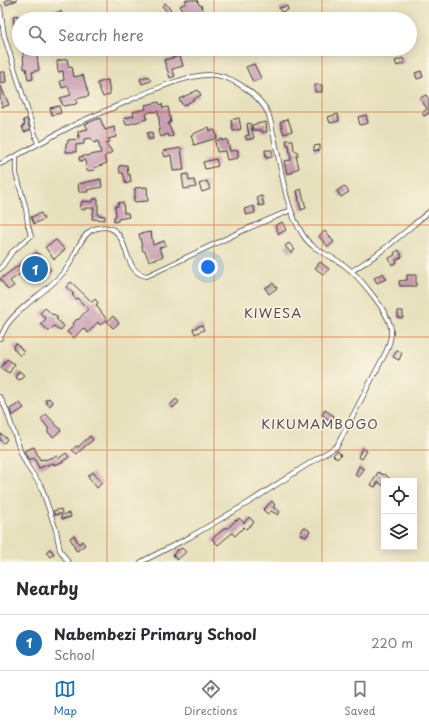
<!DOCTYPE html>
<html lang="en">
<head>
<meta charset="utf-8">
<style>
  :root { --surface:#fff; --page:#f2f2f3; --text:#2b2b33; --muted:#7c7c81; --line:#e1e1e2; --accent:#1f6fb2 }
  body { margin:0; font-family:"Playpen Sans",sans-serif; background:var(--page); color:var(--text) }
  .controls { position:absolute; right:12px; bottom:12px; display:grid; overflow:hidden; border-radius:0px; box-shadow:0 2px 10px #0003 }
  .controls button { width:36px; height:36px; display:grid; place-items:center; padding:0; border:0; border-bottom:1px solid var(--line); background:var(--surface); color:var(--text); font:20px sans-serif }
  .you { position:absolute; left:208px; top:267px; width:14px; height:14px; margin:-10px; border:3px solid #fff; border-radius:50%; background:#1a73e8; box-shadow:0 0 0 6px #1a73e833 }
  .badge { display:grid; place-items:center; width:26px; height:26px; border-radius:50%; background:var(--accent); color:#fff; font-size:13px; font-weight:700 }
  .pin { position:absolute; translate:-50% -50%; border:2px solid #fff; box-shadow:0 1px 4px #0006 }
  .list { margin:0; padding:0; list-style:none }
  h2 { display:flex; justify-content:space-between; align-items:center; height:52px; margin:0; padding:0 16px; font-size:17px }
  h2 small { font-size:13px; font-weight:400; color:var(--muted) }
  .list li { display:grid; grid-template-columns:26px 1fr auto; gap:12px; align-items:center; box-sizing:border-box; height:56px; padding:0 16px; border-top:1px solid var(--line) }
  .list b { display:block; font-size:15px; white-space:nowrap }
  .list p { margin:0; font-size:13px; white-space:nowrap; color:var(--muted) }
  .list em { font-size:13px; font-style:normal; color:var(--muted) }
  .icon { flex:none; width:22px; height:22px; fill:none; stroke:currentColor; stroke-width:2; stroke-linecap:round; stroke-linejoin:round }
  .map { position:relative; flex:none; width:429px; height:562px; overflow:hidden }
  .search { position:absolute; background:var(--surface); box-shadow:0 2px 10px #0003; left:12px; right:12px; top:12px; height:44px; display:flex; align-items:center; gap:10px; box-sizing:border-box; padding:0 14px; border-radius:22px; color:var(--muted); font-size:15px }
  .sheet { height:108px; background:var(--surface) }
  nav { display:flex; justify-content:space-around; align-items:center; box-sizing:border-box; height:56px; border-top:1px solid var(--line); background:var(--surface); font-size:11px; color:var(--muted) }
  nav a { display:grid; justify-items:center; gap:2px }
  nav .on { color:var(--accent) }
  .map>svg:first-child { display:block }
  .building { fill:#c799b0 }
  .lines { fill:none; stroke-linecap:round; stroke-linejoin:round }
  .minor-casing { stroke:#3a3934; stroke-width:5.5 }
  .minor { stroke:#fff; stroke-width:4 }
  .grid { fill:none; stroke:#d4530e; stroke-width:1; stroke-opacity:0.55 }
  .labels { text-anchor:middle; stroke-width:3; stroke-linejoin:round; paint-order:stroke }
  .quarter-label { font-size:13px; letter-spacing:1px; fill:#584850; stroke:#fcf5e5 }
</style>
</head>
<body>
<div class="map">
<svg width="429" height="562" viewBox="0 0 429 562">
  <rect width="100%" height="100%" fill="#fcf5e5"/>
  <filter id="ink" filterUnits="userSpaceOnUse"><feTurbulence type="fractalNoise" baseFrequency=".025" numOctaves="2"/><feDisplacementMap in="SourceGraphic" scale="8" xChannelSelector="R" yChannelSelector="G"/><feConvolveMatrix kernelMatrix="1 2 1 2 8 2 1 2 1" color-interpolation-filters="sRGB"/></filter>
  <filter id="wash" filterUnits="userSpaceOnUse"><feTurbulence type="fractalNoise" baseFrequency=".012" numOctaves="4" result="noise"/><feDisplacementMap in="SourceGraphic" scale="16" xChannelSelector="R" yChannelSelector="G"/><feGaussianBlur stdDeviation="0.9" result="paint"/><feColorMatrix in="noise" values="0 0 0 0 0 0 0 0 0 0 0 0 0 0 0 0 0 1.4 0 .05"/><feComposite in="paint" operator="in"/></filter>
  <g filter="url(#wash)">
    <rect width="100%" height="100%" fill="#e7e0bc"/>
    <g id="blocks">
      <!-- building -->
      <path class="building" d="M5,0H17L6,5Z
        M185,0H197L199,5H201L203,12L190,17L189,16L185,19L184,17L181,19H179L177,17L183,11L180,6L186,3Z
        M165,3L171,10L168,13L162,6Z
        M287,6L288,10L281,12L279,8Z
        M61,11L62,15L48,19H37V18Z
        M18,15L19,38H16L13,16Z
        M36,50L39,70L32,72L33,79L28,80L26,68L24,69L23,52Z
        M180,56L183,66L172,69L175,76L170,78L164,60Z
        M403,58L405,63L397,66L395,61Z
        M67,59L69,68L72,67L74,77L83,75L89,96L76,99L77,103L76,104L63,106L60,98L71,95L68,86L62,88L60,81L64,80L63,71L58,72L57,61Z
        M254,64L261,78L253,82L246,67Z
        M421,71L423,77L417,79L415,73Z
        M0,72H5L6,82L0,83Z
        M148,76L151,81L142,84L140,79Z
        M108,80L110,94L103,97L97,83Z
        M315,85H322V92H315Z
        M0,86H1L5,97H6L9,105L2,107L0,98Z
        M198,90L201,95L183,106L179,99Z
        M426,95L429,100V113L424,116L422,113L427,109L420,98Z
        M159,102L160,105L162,104L163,108L168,107L171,122L168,123L173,136L169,137L168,134L161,137L158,130L160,129L158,111L152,112V111L146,114L147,119L126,125L124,118L134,116L133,112L146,109L145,105Z
        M59,106L61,113L52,115L50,108Z
        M338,114L339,121L330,123L328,117Z
        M366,115L368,123L360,125L358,117Z
        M100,118L105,130L114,127L116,137L108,139L110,142L106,143L112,152L104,157L107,163L94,168L95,170L87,171L85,160L80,161L79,157L101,153L98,141L94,143L91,138L84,139V144L76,145V152H66V143H68V140L79,139L78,131L88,129L85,124Z
        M239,118L241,129L233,131L231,120Z
        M27,119L30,130L24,132L22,126L25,125L23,120Z
        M288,119L292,131L284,134L280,122Z
        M266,122L267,132H262L261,130H253L252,125Z
        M250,123L254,138L247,140L245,136L249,135L247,124Z
        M209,127L210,131L215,130L217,138L194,145L191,135Z
        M152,132L153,139H148L147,133Z
        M222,139V141L227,139L230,151L238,150V158L227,160L225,151L217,152L215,141Z
        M286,140H293L294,151H297L298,156H296L299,168L294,170V172L287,174L284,161L291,160L289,145H287Z
        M320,145V150L314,151V146Z
        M181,148L184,170L173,171L171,155L165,157L163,151Z
        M265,150H272V157L266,158Z
        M216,159L218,166L205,169L203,162Z
        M127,165L128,175L130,174L131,182L126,184L123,173H120L119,166Z
        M188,174L189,181L194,180L196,187L184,189L182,175Z
        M101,179L102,187L87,190L88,192H79L78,184Z
        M207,181L210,189L202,192L199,184Z
        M344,186L349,192L341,197L337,191Z
        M147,187L148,201L134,202V197H135V188Z
        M301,189L306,208L301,210L297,191Z
        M262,196L264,205L259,206L257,197Z
        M93,199H98V215L105,216V220L92,219L94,208H85V210L80,209L82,201L93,202Z
        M123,202L124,213H128L129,217L118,219V221L114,222V217L116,216L115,206H118V203Z
        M254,206L255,213L246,215L244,209Z
        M41,213L44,219L34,224L31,217Z
        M282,222L286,230L279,234L275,226Z
        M325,231L334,242L328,247L319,236Z
        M151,232L153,245L164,241L166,245L159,248L163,256L155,260L154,259L149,261L145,251H143L139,234Z
        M56,240L65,250L54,259L45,247Z
        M289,243L295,250L291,253L285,246Z
        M399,250L402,257L396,260L397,262L392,265L389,258L395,255L394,253Z
        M37,252L51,270L45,275L36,262L10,281L14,286L8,290L0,279Z
        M320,262L329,269L324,275L315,268Z
        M383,273L386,279L377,283L374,278Z
        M407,275H416V286H400L399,281L407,280Z
        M71,282L92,302L95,299L98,303L96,305L107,320L100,325L98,322L88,333L83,328L74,338L67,332L74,325L73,324L77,319L78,320L88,309L77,298L76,299L72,295L74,294L66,287Z
        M273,283L277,288L269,294L265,288Z
        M45,308L53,315L54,314L58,318L56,319L64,326L60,331L54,326L49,331L41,324L46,319L40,313Z
        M398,311H403V318H398Z
        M113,316L119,323L113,328L107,322Z
        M202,325L204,330L195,334L193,329Z
        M16,343L24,352L20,356L13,348Z
        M397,350L402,353L399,360L393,357Z
        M7,359L15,364L9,373L1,368Z
        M19,371L24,375L19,380L15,377Z
        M49,398L53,403L49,406L45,400Z
        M176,399L179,402L173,408L170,405Z
        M20,403L24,408L12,416L10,409Z
        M325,410L334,416L331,421L322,415Z
        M46,414L61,430L53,437L47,431L49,429L41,419Z
        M0,433L7,439L4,443L0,440Z
        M90,436L93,440L83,448L77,454L72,450L76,446L78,447Z
        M34,447L40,460L44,459V460L57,456L58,459L66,453L69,457L62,462L54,465V463L50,464L39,468L34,458L30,460V458L28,459L24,451Z
        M362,448L367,451L362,459L358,457Z
        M337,451L341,455L337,459L333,455Z
        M359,466L364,469L359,477L355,475Z
        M93,472L102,483L97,488L88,476Z
        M378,472L383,475L384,474L393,481H384V486L378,482L375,487L371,485Z
        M272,501L275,505L273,507L280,512L278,515L271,511L268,514L263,510Z
        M61,509L62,513L55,515L53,511Z
        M70,513L71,517L62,519L61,515Z
        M249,517L254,522L246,529L244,527L235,536L232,533L218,545L212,539L226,527L227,529L236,520L237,521L239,518L244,523Z
        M304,527L310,531L306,537L300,534Z
        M74,535L79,544L82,541L85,545L77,551L74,548L75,547L70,538Z
        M182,548L186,552L177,560L173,555L178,549L179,550Z
        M50,549L54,554L50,557L46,552Z"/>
    </g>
  </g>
  <g filter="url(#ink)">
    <use href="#blocks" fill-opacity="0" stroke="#3a3934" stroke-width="1"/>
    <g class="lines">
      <defs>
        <path id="minor" d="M0,7L4,35L38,144
          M0,164C27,151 53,135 80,122C93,116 106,111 119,105C144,94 189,72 216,75C235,78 260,96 268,113C271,121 272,129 274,137C282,169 284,206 303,235C312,250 330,255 344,265C358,275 389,312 391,329C392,337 389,343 387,350L337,446L331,450L302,468L248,503L190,537L141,562
          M0,269L12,252L31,236L28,225L26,209L16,173V156
          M352,271C367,261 382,252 395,240C407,231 417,221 429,212
          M0,338C3,333 5,327 9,322C25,301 51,290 67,268C75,257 78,241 89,232C95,227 106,226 112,229C130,239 123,273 147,276L242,231L291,210
          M0,397L6,409L21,453L28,467L41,486L56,530L60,550L68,562"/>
      </defs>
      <!-- minor casing -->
      <use href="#minor" class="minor-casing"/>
      <!-- minor -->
      <use href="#minor" class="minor"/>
    </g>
  </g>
  <!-- grid -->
  <path class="grid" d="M107,0V19M214,0V19M322,0V19M107,49V562M214,49V562M322,49V562M0,112H429M0,225H429M0,337H429M0,450H429"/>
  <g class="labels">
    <!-- quarter labels -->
    <g class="quarter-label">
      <text x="273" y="318">KIWESA</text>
      <text x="320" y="429">KIKUMAMBOGO</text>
    </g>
  </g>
</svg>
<div class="controls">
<button><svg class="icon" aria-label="locate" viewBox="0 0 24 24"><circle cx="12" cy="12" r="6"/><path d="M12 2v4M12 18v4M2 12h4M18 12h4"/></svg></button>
<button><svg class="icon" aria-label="layers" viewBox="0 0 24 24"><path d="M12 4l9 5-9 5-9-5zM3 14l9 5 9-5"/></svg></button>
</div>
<div class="you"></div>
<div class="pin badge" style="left:35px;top:269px">1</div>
<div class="search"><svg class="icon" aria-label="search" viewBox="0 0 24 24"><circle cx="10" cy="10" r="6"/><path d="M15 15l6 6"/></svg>Search here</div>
</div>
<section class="sheet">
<h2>Nearby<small></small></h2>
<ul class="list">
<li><span class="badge">1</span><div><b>Nabembezi Primary School</b><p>School</p></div><em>220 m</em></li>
</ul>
</section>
<nav>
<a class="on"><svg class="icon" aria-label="map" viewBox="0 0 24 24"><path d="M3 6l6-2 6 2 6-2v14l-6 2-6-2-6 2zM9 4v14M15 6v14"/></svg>Map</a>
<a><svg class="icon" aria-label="directions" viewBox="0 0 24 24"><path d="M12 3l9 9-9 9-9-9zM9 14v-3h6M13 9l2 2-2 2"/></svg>Directions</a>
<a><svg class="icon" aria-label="saved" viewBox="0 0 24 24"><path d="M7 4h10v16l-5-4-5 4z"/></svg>Saved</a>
</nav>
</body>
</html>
